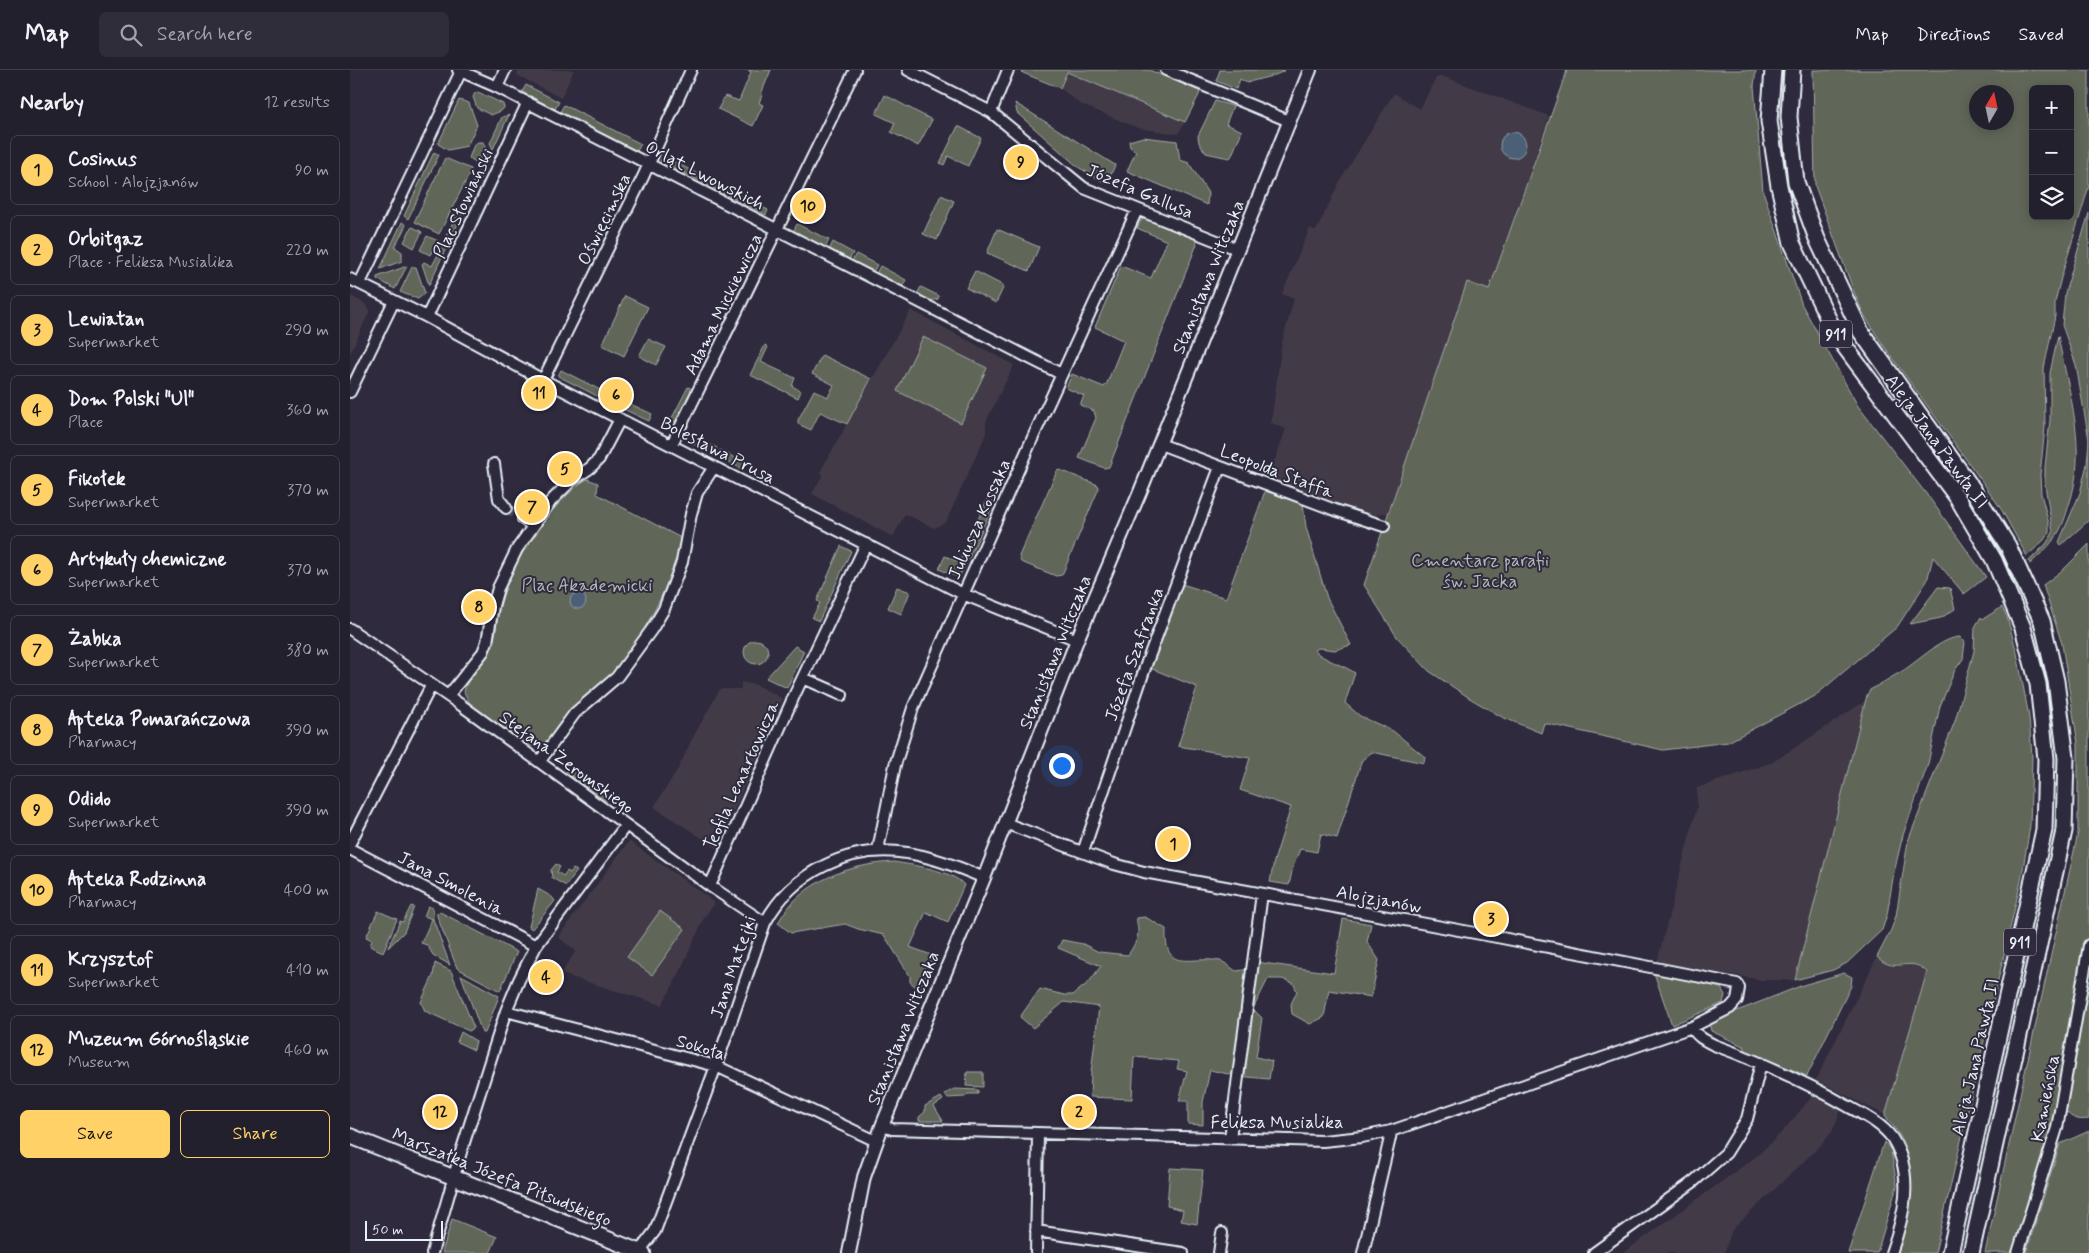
<!DOCTYPE html>
<html lang="en">
<head>
<meta charset="utf-8">
<style>
  :root { --surface:#23202e; --page:#2f2d3a; --text:#f1f3f6; --muted:#a3a3aa; --line:#403e4a; --accent:#ffd166 }
  body { margin:0; font-family:Mynerve,sans-serif; background:var(--page); color:var(--text) }
  .controls { position:absolute; right:15px; top:15px; display:grid; overflow:hidden; border-radius:8px; box-shadow:0 2px 12px #0003 }
  .controls button { width:45px; height:45px; display:grid; place-items:center; padding:0; border:0; border-bottom:1px solid var(--line); background:var(--surface); color:var(--text); font:25px sans-serif }
  .compass { position:absolute; left:1619px; top:15px; width:45px; height:45px; border-radius:50%; background:var(--surface); box-shadow:0 2px 12px #0003; rotate:9deg }
  .scale { position:absolute; left:15px; bottom:12px; width:78px; box-sizing:border-box; padding-left:5px; border:2px solid #e8f1f8; border-top:0; font-size:14px; line-height:18px; white-space:nowrap; color:#e8f1f8; -webkit-text-stroke:4px #2f2a3d; paint-order:stroke }
  .you { position:absolute; left:711px; top:695px; width:18px; height:18px; margin:-12px; border:4px solid #fff; border-radius:50%; background:#1a73e8; box-shadow:0 0 0 8px #1a73e833 }
  .badge { display:grid; place-items:center; width:32px; height:32px; border-radius:50%; background:var(--accent); color:#111; font-size:16px; font-weight:700 }
  .pin { position:absolute; translate:-50% -50%; border:2px solid #fff; box-shadow:0 1px 5px #0006 }
  .list { margin:0; padding:0; list-style:none }
  h2 { display:flex; justify-content:space-between; align-items:center; height:65px; margin:0; padding:0 20px; font-size:21px }
  h2 small { font-size:16px; font-weight:400; color:var(--muted) }
  .list li { display:grid; grid-template-columns:32px 1fr auto; gap:15px; align-items:center; box-sizing:border-box; height:70px; margin:0 10px 10px; padding:0 10px; border:1px solid var(--line); border-radius:8px }
  .list b { display:block; font-size:19px; white-space:nowrap }
  .list p { margin:0; font-size:16px; white-space:nowrap; color:var(--muted) }
  .list em { font-size:16px; font-style:normal; color:var(--muted) }
  .actions { display:flex; gap:10px; padding:15px 20px }
  .actions a { flex:1; padding:11px 0; border:1px solid var(--accent); border-radius:8px; text-align:center; font-size:18px; color:var(--accent) }
  .actions .main { background:var(--accent); color:#111 }
  .icon { flex:none; width:28px; height:28px; fill:none; stroke:currentColor; stroke-width:2; stroke-linecap:round; stroke-linejoin:round }
  .map { position:relative; flex:none; width:1739px; height:1183px; overflow:hidden }
  header { display:flex; align-items:center; gap:30px; box-sizing:border-box; height:70px; padding:0 25px; background:var(--surface); border-bottom:1px solid var(--line) }
  header strong { font-size:24px }
  nav { display:flex; gap:28px; margin-inline-start:auto; font-size:18px }
  .search { width:350px; height:45px; background:var(--page); display:flex; align-items:center; gap:12px; box-sizing:border-box; padding:0 18px; border-radius:8px; color:var(--muted); font-size:19px }
  main { display:flex }
  aside { flex:1; background:var(--surface) }
  .map>svg:first-child { display:block }
  .built { fill:#433a47 }
  .green { fill:#606659; stroke:#a4aca8; fill-rule:evenodd }
  .water { fill:#4c6077; stroke:#8a9aab }
  .lines { fill:none; stroke-linecap:round; stroke-linejoin:round }
  .minor-tunnel { stroke:#4b4859; stroke-width:10; stroke-dasharray:10 5; stroke-linecap:butt }
  .minor-casing { stroke:#e8f1f8; stroke-width:14 }
  .tertiary-casing { stroke:#e8f1f8; stroke-width:16 }
  .secondary-casing { stroke:#e8f1f8; stroke-width:18 }
  .primary-casing { stroke:#e8f1f8; stroke-width:19 }
  .minor { stroke:#2f2a3d; stroke-width:10 }
  .tertiary { stroke:#2f2a3d; stroke-width:12 }
  .secondary { stroke:#2f2a3d; stroke-width:14 }
  .primary { stroke:#2f2a3d; stroke-width:15 }
  .labels { text-anchor:middle; stroke-width:4; stroke-linejoin:round; paint-order:stroke }
  .shield { fill:#2f2a3d; stroke:#b0b5c0; stroke-width:1 }
  .shield-label { font-size:16px; font-weight:bold; fill:#e8f1f8 }
  .street-label { font-size:18px; fill:#e8f1f8; stroke:#2f2a3d }
  .park-label { font-size:18px; fill:#b2b9b8; stroke:#2f2a3d }
</style>
</head>
<body>
<header>
<strong>Map</strong>
<div class="search"><svg class="icon" aria-label="search" viewBox="0 0 24 24"><circle cx="10" cy="10" r="6"/><path d="M15 15l6 6"/></svg>Search here</div>
<nav><a>Map</a><a>Directions</a><a>Saved</a></nav>
</header>
<main>
<aside>
<h2>Nearby<small>12 results</small></h2>
<ul class="list">
<li><span class="badge">1</span><div><b>Cosinus</b><p>School · Alojzjanów</p></div><em>90 m</em></li>
<li><span class="badge">2</span><div><b>Orbitgaz</b><p>Place · Feliksa Musialika</p></div><em>220 m</em></li>
<li><span class="badge">3</span><div><b>Lewiatan</b><p>Supermarket</p></div><em>290 m</em></li>
<li><span class="badge">4</span><div><b>Dom Polski &quot;Ul&quot;</b><p>Place</p></div><em>360 m</em></li>
<li><span class="badge">5</span><div><b>Fikołek</b><p>Supermarket</p></div><em>370 m</em></li>
<li><span class="badge">6</span><div><b>Artykuły chemiczne</b><p>Supermarket</p></div><em>370 m</em></li>
<li><span class="badge">7</span><div><b>Żabka</b><p>Supermarket</p></div><em>380 m</em></li>
<li><span class="badge">8</span><div><b>Apteka Pomarańczowa</b><p>Pharmacy</p></div><em>390 m</em></li>
<li><span class="badge">9</span><div><b>Odido</b><p>Supermarket</p></div><em>390 m</em></li>
<li><span class="badge">10</span><div><b>Apteka Rodzinna</b><p>Pharmacy</p></div><em>400 m</em></li>
<li><span class="badge">11</span><div><b>Krzysztof</b><p>Supermarket</p></div><em>410 m</em></li>
<li><span class="badge">12</span><div><b>Muzeum Górnośląskie</b><p>Museum</p></div><em>460 m</em></li>
</ul>
<div class="actions"><a class="main">Save</a><a>Share</a></div>
</aside>
<div class="map">
<svg width="1739" height="1183" viewBox="0 0 1739 1183">
  <rect width="100%" height="100%" fill="#2f2a3d"/>
  <filter id="ink" filterUnits="userSpaceOnUse"><feTurbulence type="fractalNoise" baseFrequency=".02" numOctaves="2"/><feDisplacementMap in="SourceGraphic" scale="10" xChannelSelector="R" yChannelSelector="G"/><feConvolveMatrix kernelMatrix="1 2 1 2 8 2 1 2 1" color-interpolation-filters="sRGB"/></filter>
  <g filter="url(#ink)">
    <!-- built -->
    <path class="built" d="M169,0H224L211,28L167,5Z
      M717,2L835,52L828,64L788,58L730,34L710,18Z
      M1092,6L1199,46L1139,220L1117,212L1038,444L1033,443L1025,445L944,421L918,409L936,359L921,353L932,272L944,229L932,224L960,158L966,161L989,113L1044,23L1070,39L1086,8Z
      M0,226L14,233L20,240L0,284Z
      M561,240L664,295L636,352V364L596,452L584,458L555,444L543,467L462,424L473,404L470,402Z
      M391,612L407,615L433,629L367,778L304,737L329,697L342,669L370,619H391Z
      M1515,631L1485,759L1445,910H1412L1307,892L1347,737V718L1423,692Z
      M279,771L359,828V829L364,833L354,848L328,906L312,935L211,904L226,881L208,867Z
      M1527,887L1534,893L1545,897L1561,894L1577,902L1535,1045L1466,1010Z
      M1466,1022L1492,1037L1482,1062L1472,1074L1382,1160L1374,1183H1273L1407,1086L1432,1062Z"/>
    <!-- green -->
    <path class="green" d="M398,0H421L411,24L412,25L409,33L413,35L403,56L368,39L375,26L389,31L401,2Z
      M672,0H799L850,21L849,25L835,52L717,2L710,18L673,3Z
      M870,0H935C926,7 909,8 897,13L890,9L886,19L866,11Z
      M1217,0H1406L1404,16L1413,121L1452,235L1508,336L1581,430L1636,507L1614,524L1583,487L1577,511L1547,557L1465,626L1378,672L1313,680L1194,653L1191,663L1152,647L1121,629L1079,601L1047,567L1014,515L1117,212L1139,220Z
      M1463,0H1739V116L1711,208L1705,232V246L1694,298L1695,357L1690,405L1691,424L1699,454V462L1694,470L1677,486L1651,439L1634,414L1531,272L1513,243L1504,222L1465,116ZM1683,19H1720V146H1683ZM1626,22H1656V52H1626Z
      M176,15L209,32L205,39L172,22Z
      M128,22L153,34L154,38L151,41L141,45L127,38L123,27L125,23Z
      M535,25L582,50L568,76L541,62L545,53L526,44Z
      M109,30L119,33L127,55L117,76L98,80L88,74Z
      M865,31L883,36L876,54L892,61L881,87L879,88L856,83L849,73L848,66Z
      M665,33L765,95L757,114L728,97L667,43Z
      M214,35L291,74L287,81L210,42Z
      M159,45L143,79L140,73L152,47Z
      M608,56L631,68L618,96L598,86L594,95L590,93Z
      M793,67L827,71L830,90L839,93L858,123L857,135L777,101L786,81L780,77L779,71Z
      M128,72H133L140,88L134,97L119,88L124,75Z
      M84,82L89,85L58,149L54,146Z
      M313,86L418,140L416,145L310,91Z
      M95,88L121,99V101L89,164L65,152V150Z
      M128,102L132,105L100,170L96,166Z
      M591,125L604,131L587,170L573,164Z
      M1739,143V450L1711,475L1709,472L1730,423L1737,394L1739,370L1726,295L1712,255L1715,223Z
      M795,149L845,169L847,174L759,397L754,398L729,388L746,348L744,341L730,335L734,326L716,318L722,304L754,317L757,313L774,271L745,257L771,196L801,208L817,171L787,158L791,150Z
      M52,152L56,155L45,177L52,182V191L30,199Z
      M447,154L479,170L475,178L443,162Z
      M63,157L72,162L64,178L54,172L61,158Z
      M647,159L689,177L679,201L637,183Z
      M77,166L88,171L80,185L70,180Z
      M483,172L503,183L499,190L479,180Z
      M94,173L97,176L79,215L72,194L74,192L82,196Z
      M506,184L527,195L523,202L502,191Z
      M57,196L45,219L27,209V207Z
      M530,196L556,210L552,217L526,204Z
      M62,197H66L75,223L68,229L50,222Z
      M625,201L654,216L646,233L616,218Z
      M571,217L589,226L588,229L580,231L567,224Z
      M275,226L298,237L274,286L252,275Z
      M1708,266C1719,325 1739,379 1718,438C1715,449 1711,460 1704,469C1698,478 1688,486 1680,494L1679,491L1696,474L1703,463L1695,415V397L1700,350V303Z
      M573,267L637,298L611,353L547,321Z
      M298,269L316,277L306,295L289,286Z
      M415,275L418,277L411,292L445,308L442,316L451,321L448,328L400,305Z
      M472,285L521,309L497,354L470,342L461,360L448,354V350L464,320L478,327L484,315L462,304Z
      M211,300L258,324L255,330L208,306Z
      M338,317L342,319L325,352L321,350Z
      M276,332L302,344L299,351L273,339Z
      M342,368H346L367,378L364,384L340,372Z
      M370,380L395,393L392,399L367,386Z
      M710,400L748,415L749,418L712,505L706,506L671,492L669,486L707,401Z
      M647,408L653,412L644,432L637,429Z
      M237,409L248,413L247,424L331,468C323,513 292,569 262,603C251,616 237,624 225,635C213,647 204,661 194,674L188,676H178L121,636L114,622C117,606 133,595 140,580C147,567 146,550 150,536C162,490 198,436 237,409Z
      M915,421L953,434L956,457L977,528L1001,575L985,580L969,578L964,580C975,591 992,594 1005,603L995,633L1010,646L1043,661L1075,687L1074,693L1022,682L1012,690L987,768L971,764L967,782L950,779L943,797L939,815L920,812L924,791L941,737L890,720L900,688L828,676L847,617L800,598L832,514L876,528Z
      M636,432L643,435L633,457L626,454Z
      M625,457L632,460L622,482L615,479Z
      M1739,474V867L1702,1056L1663,1183H1635L1728,763V674L1712,574L1693,515L1714,499Z
      M491,476L501,481L469,551L462,548L470,533L467,531Z
      M614,481L621,484L610,505L605,506L589,499L595,486L609,492Z
      M547,517L560,522L551,544L538,538Z
      M1588,517L1600,518L1605,539L1591,548L1560,554Z
      M1652,537L1657,547L1667,583L1679,647L1682,687L1680,756L1671,811L1585,1183H1547C1559,1147 1567,1107 1552,1070C1548,1061 1540,1053 1535,1045L1577,902C1558,884 1547,906 1527,887L1541,860L1546,846L1558,771L1605,651L1624,581L1625,557L1631,547L1633,549Z
      M1610,567L1615,572L1613,589L1605,600L1590,636L1578,694L1553,765L1544,802L1537,845L1532,860L1497,893L1483,900L1445,910L1517,625L1520,620C1531,613 1543,607 1554,600C1569,590 1593,567 1610,567Z
      M394 582a12 12 0 1 1 24 0a12 12 0 1 1-24 0Z
      M445,576L454,581L437,618L416,608Z
      M218,698L259,728L256,731L216,702Z
      M544,792C562,795 602,800 614,815L598,852L576,842L560,877L584,886L571,921L560,912V906L534,865L508,859L495,854L441,863L428,853C450,811 500,794 544,792Z
      M206,794L210,797L207,802L213,806L217,801L220,803L223,799L227,801L216,816L202,808L201,800Z
      M188,819L202,827L205,831L182,859L179,857Z
      M61,836L64,837L54,862L38,878L50,851L53,852Z
      M78,836L83,838V849L100,895L83,885L77,875L71,873L82,849L74,846Z
      M28,841L47,849L33,882L20,876L22,870L16,867Z
      M310,841L335,859L302,905L277,887Z
      M90,842L167,882L150,921L107,898L87,846V843Z
      M795,847L816,859C814,905 840,885 870,891C875,892 881,898 886,901L894,900L905,890L913,893L984,903L993,849L1021,854L1017,872L1029,890L1021,927L979,920L974,947L960,954L942,944L941,934L947,921L943,913L932,909H918L903,939L912,948L906,987L922,991L919,1009L887,1006L860,1000L853,1032V1055L838,1054V1031H829L837,1001L827,999L829,991L784,987L782,1029L740,1027L741,1003L749,937L714,932L683,958L670,947L690,919L714,925H723L739,912L751,896L708,878L712,870L733,874L749,882L778,885C783,877 788,870 788,861C788,856 786,853 787,848Z
      M1739,891V1049C1727,1051 1719,1048 1714,1037Z
      M85,893L101,901L124,958L119,961L75,941L71,932L83,906Z
      M1304,903L1371,918L1375,925L1373,933L1322,955Z
      M1494,903L1502,907L1501,916L1457,1006L1395,980V977L1361,961L1359,952L1453,915Z
      M111,905L149,926L135,963H132Z
      M111,962L126,971L124,980L107,972Z
      M617,1002H633V1017L616,1016Z
      M604,1019L628,1020V1024H618L615,1027L597,1028L595,1024Z
      M591,1027L593,1030L584,1036L593,1051H569V1047L575,1042V1036Z
      M1739,1061V1175L1737,1183H1676L1710,1074Z
      M1534,1072L1541,1080L1547,1116L1527,1183H1498Z
      M820,1098L853,1100L847,1154L831,1151L833,1140L817,1136Z
      M102,1149L147,1167L140,1183H92Z"/>
    <!-- water -->
    <path class="water" d="M1150 75a13 13 0 1 1 26 0a13 13 0 1 1-26 0Z
      M220 531a8 8 0 1 1 16 0a8 8 0 1 1-16 0Z"/>
    <g class="lines">
      <!-- minor-tunnel -->
      <path class="minor-tunnel" d="M156,438L173,449"/>
      <defs>
        <path id="minor" d="M108,0L147,17L711,304
          M558,0L641,42L734,118L887,179
          M816,0L939,51
          M147,17L155,0
          M641,42L658,0
          M0,209L77,247L193,310L613,524L727,570
          M10,213L111,1
          M77,247L178,32
          M193,310L293,107L341,0
          M0,322L44,231
          M322,374L505,0
          M810,374L985,440L1034,456
          M144,394L149,429L156,438
          M173,449L183,456
          M0,559L111,635L360,816L415,853
          M453,608L492,625
          M98,626L133,582L137,572L143,536L148,518L167,479L201,431L221,411L240,398L249,389L270,349
          M190,691L225,643L267,607L302,559L314,539L332,492L341,444L347,423L364,397
          M0,773L81,616
          M0,779L186,876
          M528,780L545,695L563,638L679,376L787,140
          M733,782L797,592L870,397
          M360,816L444,626L516,474
          M156,941L366,996L526,1071
          M1342,957C1346,966 1354,970 1364,975C1411,992 1456,1012 1499,1037C1514,1045 1532,1054 1542,1068C1565,1104 1554,1147 1541,1183
          M532,1056L542,1059L973,1071L1012,1067L1041,1061L1342,957L1380,938L1387,930L1389,918L1387,914L1152,868L794,802L764,794L655,753
          M880,1068L911,831
          M686,1161L833,1183
          M82,1183L111,1082L156,941L169,910L186,876L276,755
          M288,1183L305,1161L366,996L415,853C442,802 500,774 557,783C584,787 609,797 634,808
          M686,1183L688,1064
          M869,1183L872,1163
          M1013,1183L1040,1068L1041,1061
          M1244,1183L1343,1112L1376,1083L1397,1049L1411,993
          M1668,1183L1707,1058L1739,875"/>
        <path id="tertiary" d="M499,1183L514,1107L532,1056L634,808L727,570L790,422L960,0"/>
        <path id="secondary" d="M0,1066L293,1183"/>
        <path id="primary" d="M1423,0L1419,51L1429,116L1442,173L1486,265L1607,427L1644,490L1673,558L1688,614L1696,689L1694,760L1600,1183
          M1442,0L1439,47L1446,112L1467,169L1511,262L1622,418L1658,476L1692,551L1706,611L1716,688L1714,761L1621,1183"/>
      </defs>
      <!-- minor casing -->
      <use href="#minor" class="minor-casing"/>
      <!-- tertiary casing -->
      <use href="#tertiary" class="tertiary-casing"/>
      <!-- secondary casing -->
      <use href="#secondary" class="secondary-casing"/>
      <!-- primary casing -->
      <use href="#primary" class="primary-casing"/>
      <!-- minor -->
      <use href="#minor" class="minor"/>
      <!-- tertiary -->
      <use href="#tertiary" class="tertiary"/>
      <!-- secondary -->
      <use href="#secondary" class="secondary"/>
      <!-- primary -->
      <use href="#primary" class="primary"/>
    </g>
  </g>
  <g class="labels">
    <!-- shield labels -->
    <g class="shield">
      <rect x="1470" y="250.5" width="32" height="27" rx="4"/>
      <rect x="1654" y="858.5" width="32" height="27" rx="4"/>
    </g>
    <g class="shield-label">
      <text x="1486" y="270">911</text>
      <text x="1670" y="878">911</text>
    </g>
    <!-- street labels -->
    <g class="street-label">
      <text transform="translate(355 105) rotate(27)" y="6">Orląt Lwowskich</text>
      <text transform="translate(790 121) rotate(23)" y="6">Józefa Gallusa</text>
      <text transform="translate(113 133) rotate(-65)" y="6">Plac Słowiański</text>
      <text transform="translate(254 149) rotate(-64)" y="6">Oświęcimska</text>
      <text transform="translate(858 207) rotate(-68)" y="6">Stanisława Witczaka</text>
      <text transform="translate(373 234) rotate(-64)" y="6">Adama Mickiewicza</text>
      <text transform="translate(1587 371) rotate(54)" y="6">Aleja Jana Pawła II</text>
      <text transform="translate(368 380) rotate(27)" y="6">Bolesława Prusa</text>
      <text transform="translate(927 401) rotate(21)" y="6">Leopolda Staffa</text>
      <text transform="translate(629 449) rotate(-66)" y="6">Juliusza Kossaka</text>
      <text transform="translate(705 582) rotate(-68)" y="6">Stanisława Witczaka</text>
      <text transform="translate(784 584) rotate(-70)" y="6">Józefa Szafranka</text>
      <text transform="translate(217 692) rotate(36)" y="6">Stefana Żeromskiego</text>
      <text transform="translate(391 705) rotate(-66)" y="6">Teofila Lenartowicza</text>
      <text transform="translate(101 813) rotate(28)" y="6">Jana Smolenia</text>
      <text transform="translate(1029 829) rotate(11)" y="6">Alojzjanów</text>
      <text transform="translate(383 897) rotate(-71)" y="6">Jana Matejki</text>
      <text transform="translate(553 958) rotate(-68)" y="6">Stanisława Witczaka</text>
      <text transform="translate(351 977) rotate(17)" y="6">Sokoła</text>
      <text transform="translate(1625 987) rotate(-77)" y="6">Aleja Jana Pawła II</text>
      <text transform="translate(1695 1028) rotate(-79)" y="6">Kamieńska</text>
      <text x="927" y="1058">Feliksa Musialika</text>
      <text transform="translate(152 1107) rotate(22)" y="6">Marszałka Józefa Piłsudskiego</text>
    </g>
    <!-- park labels -->
    <g class="park-label">
      <text x="1130" y="496">Cmentarz parafii<tspan x="1130" dy="21">św. Jacka</tspan></text>
      <text x="237" y="521">Plac Akademicki</text>
    </g>
  </g>
</svg>
<div class="controls">
<button>+</button>
<button>−</button>
<button><svg class="icon" aria-label="layers" viewBox="0 0 24 24"><path d="M12 4l9 5-9 5-9-5zM3 14l9 5 9-5"/></svg></button>
</div>
<svg class="compass" viewBox="-18 -18 36 36"><path d="M0-13l5 13h-10z" fill="#e53935"/><path d="M0 13l5-13h-10z" fill="#a3a3aa"/></svg>
<div class="scale">50 m</div>
<div class="you"></div>
<div class="pin badge" style="left:823px;top:774px">1</div>
<div class="pin badge" style="left:729px;top:1042px">2</div>
<div class="pin badge" style="left:1141px;top:849px">3</div>
<div class="pin badge" style="left:196px;top:907px">4</div>
<div class="pin badge" style="left:215px;top:399px">5</div>
<div class="pin badge" style="left:266px;top:325px">6</div>
<div class="pin badge" style="left:182px;top:437px">7</div>
<div class="pin badge" style="left:129px;top:537px">8</div>
<div class="pin badge" style="left:671px;top:92px">9</div>
<div class="pin badge" style="left:458px;top:136px">10</div>
<div class="pin badge" style="left:189px;top:323px">11</div>
<div class="pin badge" style="left:90px;top:1042px">12</div>
</div>
</main>
</body>
</html>
